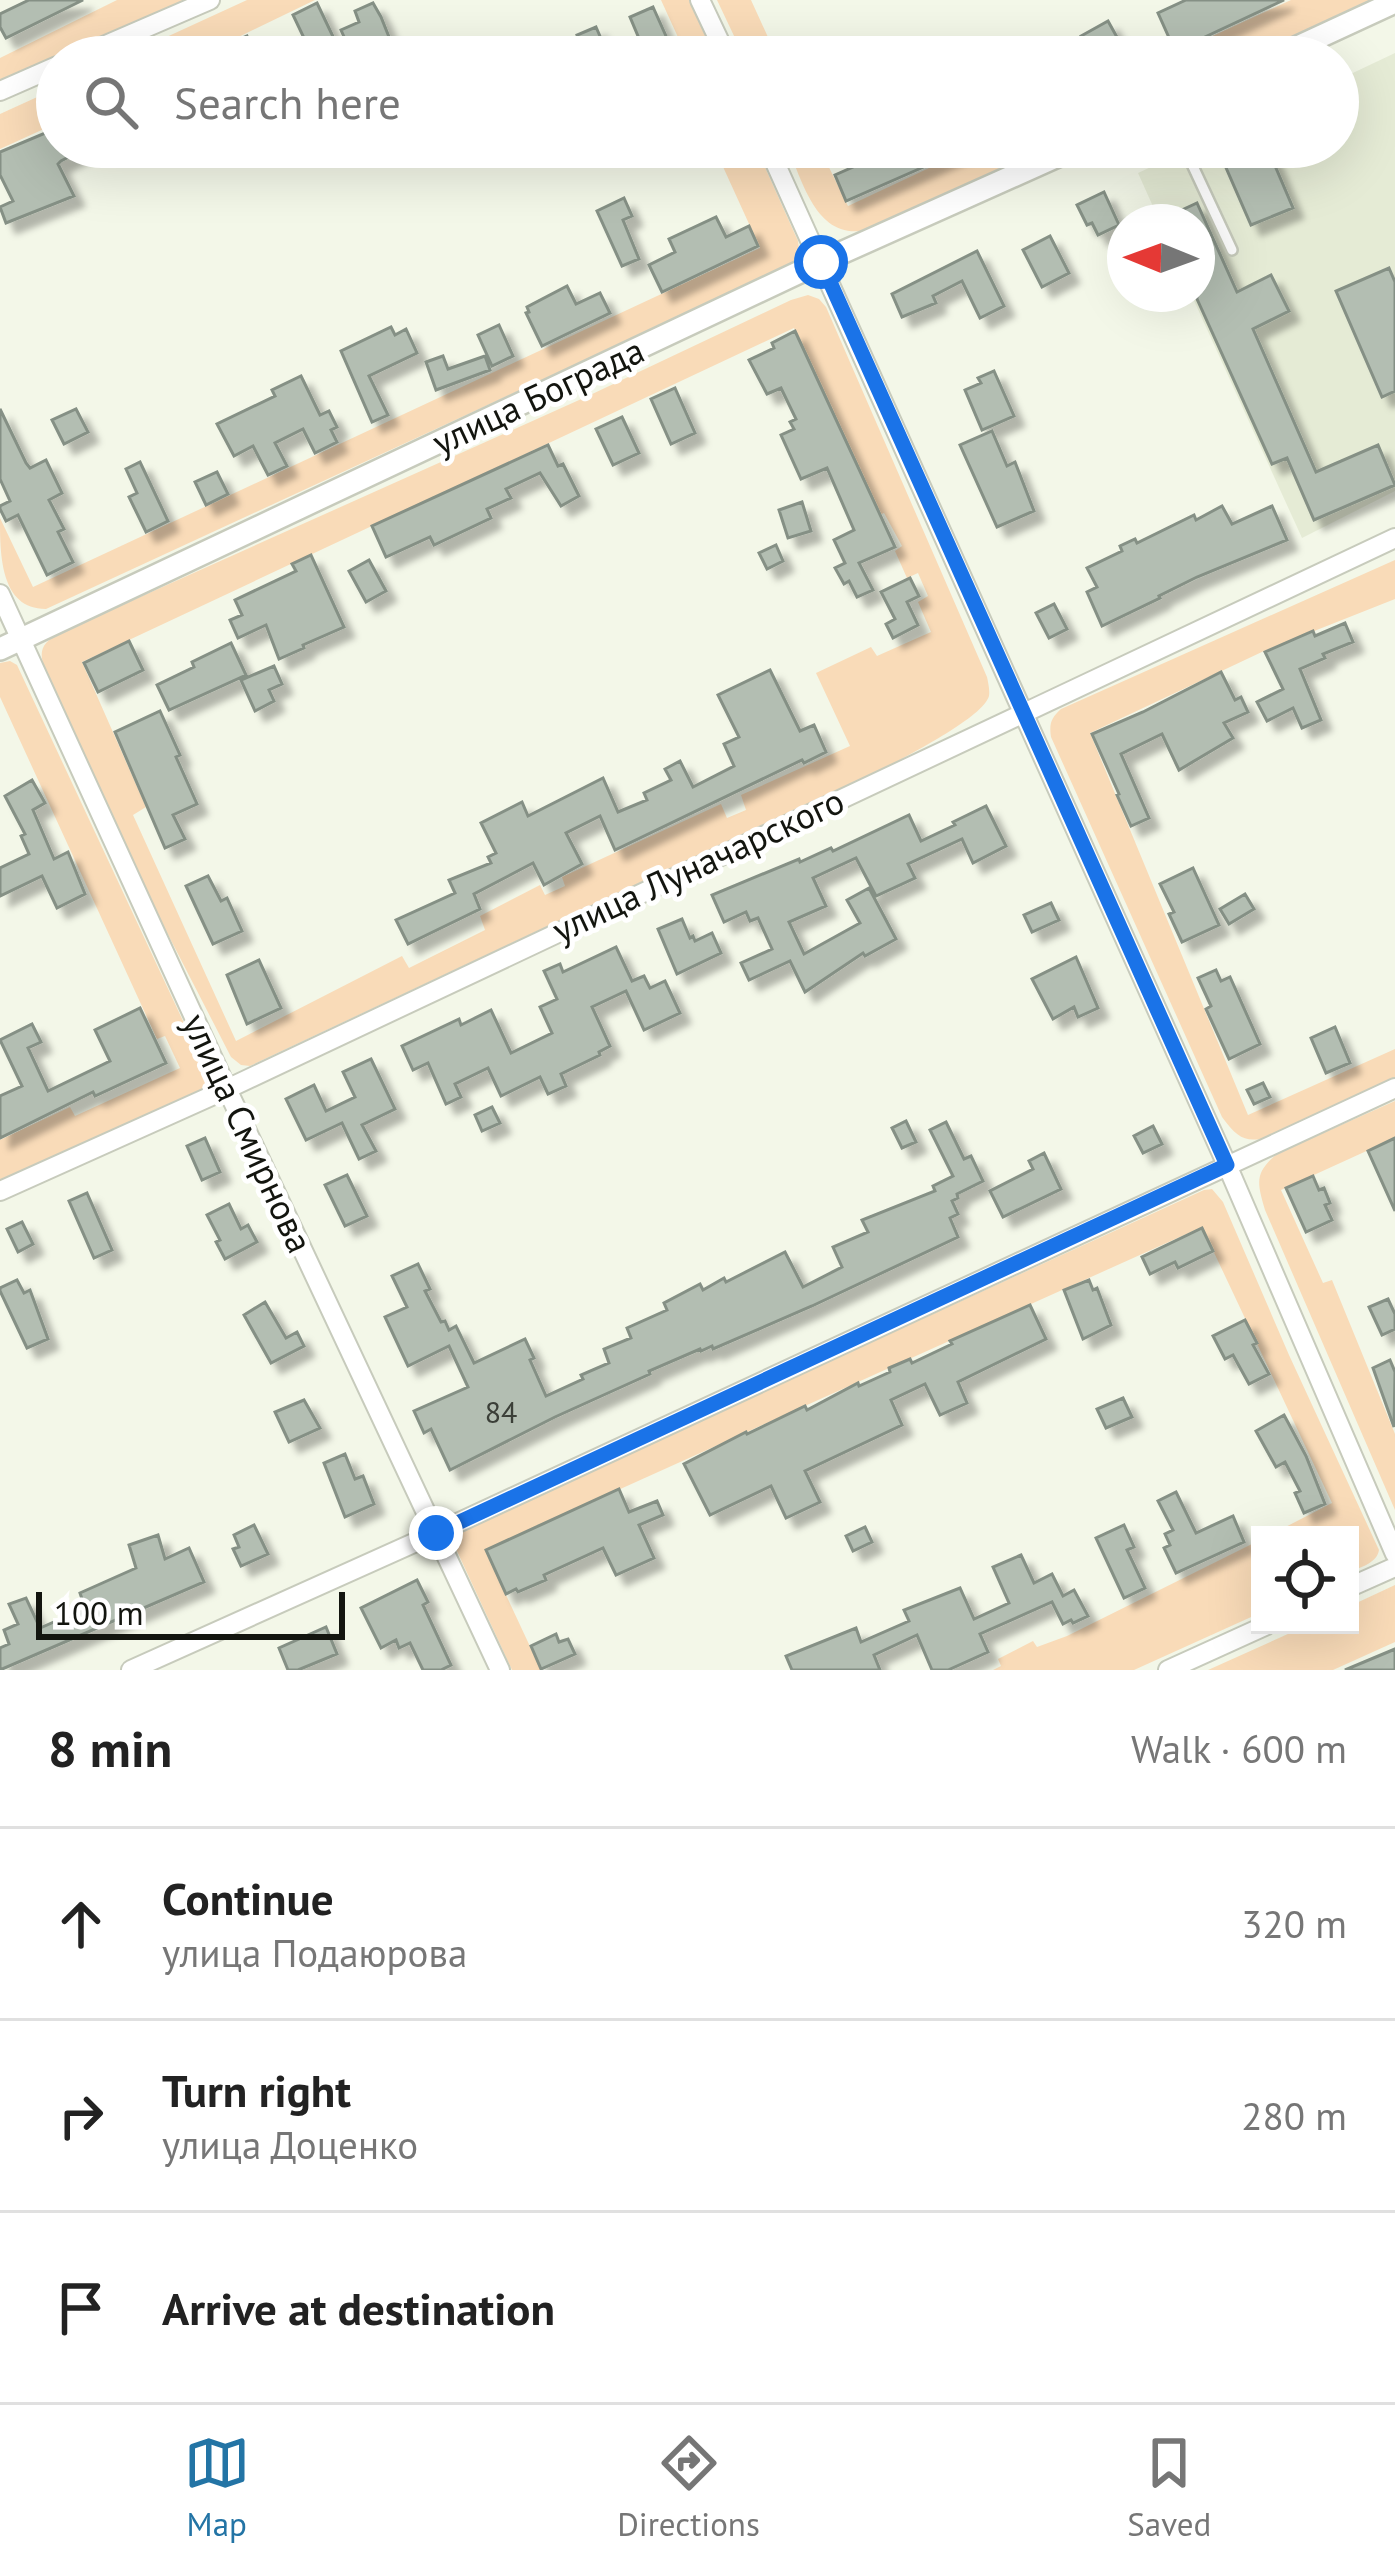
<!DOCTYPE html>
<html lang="en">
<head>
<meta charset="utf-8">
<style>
  :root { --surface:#fff; --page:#f6f6f6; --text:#222; --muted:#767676; --line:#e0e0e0; --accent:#2374a5 }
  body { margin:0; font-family:"PT Sans",sans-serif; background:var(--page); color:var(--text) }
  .controls { position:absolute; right:36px; bottom:36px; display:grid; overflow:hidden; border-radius:0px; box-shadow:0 12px 48px #0002 }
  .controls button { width:108px; height:108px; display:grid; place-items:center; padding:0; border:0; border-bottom:3px solid var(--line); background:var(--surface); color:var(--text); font:60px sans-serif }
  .compass { position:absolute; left:1107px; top:204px; width:108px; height:108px; border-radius:50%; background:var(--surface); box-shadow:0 12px 48px #0002; rotate:271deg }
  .scale { position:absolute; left:36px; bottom:30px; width:309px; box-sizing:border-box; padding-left:12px; border:6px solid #13150f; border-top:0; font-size:33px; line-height:42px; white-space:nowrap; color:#13150f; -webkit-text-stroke:9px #fff; paint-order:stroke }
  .stop { position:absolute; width:36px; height:36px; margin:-27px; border:9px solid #1a73e8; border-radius:50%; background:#fff }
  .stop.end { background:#1a73e8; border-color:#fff; box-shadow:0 3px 12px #0008 }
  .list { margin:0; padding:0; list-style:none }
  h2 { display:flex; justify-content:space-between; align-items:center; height:156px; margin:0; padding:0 48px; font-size:51px }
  h2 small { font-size:39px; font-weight:400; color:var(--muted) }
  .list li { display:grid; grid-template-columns:78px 1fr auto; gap:36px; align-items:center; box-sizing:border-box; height:192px; padding:0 48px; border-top:3px solid var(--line) }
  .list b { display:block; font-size:45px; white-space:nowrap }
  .list p { margin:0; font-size:39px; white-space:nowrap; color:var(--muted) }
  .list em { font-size:39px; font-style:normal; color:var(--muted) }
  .icon { flex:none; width:66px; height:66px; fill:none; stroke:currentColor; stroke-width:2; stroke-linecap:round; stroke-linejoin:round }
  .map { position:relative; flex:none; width:1395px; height:1670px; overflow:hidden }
  .search { position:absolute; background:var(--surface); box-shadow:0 12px 48px #0002; left:36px; right:36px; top:36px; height:132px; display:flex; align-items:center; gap:30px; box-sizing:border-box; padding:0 42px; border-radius:66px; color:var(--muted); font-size:45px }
  .sheet { height:732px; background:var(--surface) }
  nav { display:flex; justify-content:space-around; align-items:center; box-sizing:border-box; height:168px; border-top:3px solid var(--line); background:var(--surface); font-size:33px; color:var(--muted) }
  nav a { display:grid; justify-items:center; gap:6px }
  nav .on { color:var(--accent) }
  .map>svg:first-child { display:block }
  .built { fill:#e5ebd5 }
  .green { fill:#f9dbb8; fill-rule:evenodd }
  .building { fill:#b3beb2; stroke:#859085; stroke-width:3; filter:url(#shadow) }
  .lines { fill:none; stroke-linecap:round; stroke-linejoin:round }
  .service-casing { stroke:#c7cbbc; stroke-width:14 }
  .minor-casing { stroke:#c7cbbc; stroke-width:22 }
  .tertiary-casing { stroke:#c7cbbc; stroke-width:26 }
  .service { stroke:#fff; stroke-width:9 }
  .minor { stroke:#fff; stroke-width:18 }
  .tertiary { stroke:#fff; stroke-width:21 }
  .route { stroke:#1a73e8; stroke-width:15 }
  .labels { text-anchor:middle; stroke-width:10; stroke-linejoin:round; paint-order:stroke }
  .number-label { font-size:30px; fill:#3b3f38 }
  .street-label { font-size:36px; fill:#13150f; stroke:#fff }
</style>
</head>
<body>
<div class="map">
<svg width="1395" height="1670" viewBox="0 0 1395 1670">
  <defs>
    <filter id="shadow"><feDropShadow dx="10" dy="10" stdDeviation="3" flood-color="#0004"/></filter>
  </defs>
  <rect width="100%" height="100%" fill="#f3f7e8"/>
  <!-- built -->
  <path class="built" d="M1395,53V491L1302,538L1191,294H1197V222H1160L1138,173L1194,147H1338V80Z"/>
  <!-- green -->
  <path class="green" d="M117,0H205L81,57H57V68L0,94V58Z
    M247,0H315L197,57H123Z
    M661,0H689L715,57H687Z
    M717,0H751L777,57H744Z
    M1291,0H1374L1247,57H1167Z
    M57,88V123L0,149V114Z
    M714,147H756L798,241C800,253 798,258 789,266L46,609C0,609 0,554 0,518L33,587L760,248Z
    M787,147H819L848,206L974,147H1047L861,231C815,236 803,181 787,147Z
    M808,295L819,299L826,307L987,677C988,682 990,690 989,696C983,717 913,752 893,764L250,1066L241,1065L231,1057L159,917L50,684C41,658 33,646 62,632L588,396L791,300ZM794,328L879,515L884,513L902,546L895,551L907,578L918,573L928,596L918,602L931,632L877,656L871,647L816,673L850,746L741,795L746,810L727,818L721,804L562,877L565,886L545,895L540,885L480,916L485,930L409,968L402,956L236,1041L133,815L146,807L82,662Z
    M1395,560V599L1264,651L1090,733L1248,1115L1395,1049V1079L1278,1134C1249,1144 1240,1142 1222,1117L1051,737C1049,724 1051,718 1061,709Z
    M10,661L17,665L205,1068L207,1081L200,1091L0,1182V1140L70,1107L75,1116L180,1068L165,1036L157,1039L0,697V663Z
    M1395,1101V1138L1281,1190L1323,1283L1332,1280L1395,1434V1510L1265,1210C1257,1182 1254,1173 1278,1153Z
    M1212,1189L1223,1202L1289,1355L1379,1550C1377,1563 1361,1567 1350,1572V1535H1270L1332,1503L1202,1227L485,1550L541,1670H512L456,1549L458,1536L465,1528L1204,1190Z
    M1260,1540V1613L1134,1670H993L1001,1666L998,1659L1033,1641L1037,1647L1067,1636Z
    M1395,1585V1642L1333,1670H1208L1308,1625H1350V1606Z"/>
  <!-- building -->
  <path class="building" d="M29,0H83L6,38L0,27V14Z
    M1186,0H1284L1175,51L1158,13Z
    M317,3L338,47L313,57L293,15Z
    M373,3L381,17L397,57H353L341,30L359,22L355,11Z
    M653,7L670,45L646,55L630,17Z
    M1108,21L1128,57H1092L1081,36Z
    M596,27L609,57H586L577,35Z
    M247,36L256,57H234L228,44Z
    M57,128V147H88L61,161L58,164L74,196L6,223L0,207L13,201L0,175V152Z
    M855,147H874L882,163L915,147H969L846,201L835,175L862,163Z
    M1217,147H1267L1293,208L1251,225Z
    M1104,192L1119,225L1098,235L1092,223L1087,225L1077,205Z
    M624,198L632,216L623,220L639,259L622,266L597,211Z
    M1197,203L1237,292L1271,275L1289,311L1253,329L1316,472L1378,445L1395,485L1314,520L1287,458L1272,464L1197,299V222H1156Z
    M716,217L726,237L749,226L758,246L662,292L649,265L675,252L669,239Z
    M1050,236L1069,273L1042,287L1023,250Z
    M977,251L1004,306L980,318L962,281L933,296L936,303L902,317L892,294Z
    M1389,268L1395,282V391L1382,397L1336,291Z
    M567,286L576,304L600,293L610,313L542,346L526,313L529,312L527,307Z
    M499,325L513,356L492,366L478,335Z
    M391,327L395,335L406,329L417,353L369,376L388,415L372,422L341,351Z
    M795,331L895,547L859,563L873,590L857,597L849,581L844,584L835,568L845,563L834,540L854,530L827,468L801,479L781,435L794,429L790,422L796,419L781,388L767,394L749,360L774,348L772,343Z
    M443,356L448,369L485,356L490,370L436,390L426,362Z
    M994,371L1014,416L982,430L965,390L981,383L978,378Z
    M301,376L320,415L329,411L337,427L331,430L337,442L315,453L303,429L275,443L287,466L268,475L253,446L234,456L217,424L275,396L272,390Z
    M675,388L695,433L671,444L651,399Z
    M0,409L26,463L30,468L46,460L62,493L49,500L64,529L58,532L73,562L47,575L18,515L6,521L0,509V506L10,501L0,479Z
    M76,409L88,432L64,444L52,420Z
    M622,417L639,453L613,465L596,429Z
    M992,431L1007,466L1015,462L1034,511L997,527L960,445Z
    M548,445L558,466L563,464L579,496L561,506L540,473L506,489L511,498L487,509L491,518L434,545L430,537L386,557L372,526Z
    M140,462L168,521L146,532L129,497L137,493L126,469Z
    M217,472L228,494L206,505L195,482Z
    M802,502L811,531L788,538L779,510Z
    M1222,506L1232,524L1272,506L1287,540L1197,577L1159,596L1160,598L1102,626L1087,592L1097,587L1087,568L1122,551L1120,546L1135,539L1137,543L1194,515L1196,520Z
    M776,545L783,561L767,569L759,553Z
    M311,555L344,627L303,645L304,648L279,659L266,625L238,638L230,620L242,615L235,600L296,571L292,564Z
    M369,560L386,591L366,602L349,571Z
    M910,578L919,596L907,602L918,625L893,638L886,624L895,619L881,592Z
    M1054,604L1067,629L1049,638L1036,613Z
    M1345,623L1353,642L1323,654L1325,658L1300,669L1321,720L1302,728L1293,708L1267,721L1257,702L1283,689L1265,652L1313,631L1315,636Z
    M129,641L143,670L98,692L84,663Z
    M231,643L246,675L169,710L157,685L194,667L192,662Z
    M274,666L282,684L269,690L274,701L255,711L241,680Z
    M770,670L800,731L814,725L826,752L804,763L802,760L615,850L600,816L566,833L582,864L544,885L533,863L474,894L480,909L408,944L396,920L455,893L449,880L491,863L488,857L496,853L481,823L522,802L528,816L603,778L618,812L647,800L644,793L671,780L665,769L680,761L693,787L734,766L724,744L739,737L718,695Z
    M1221,672L1235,700L1241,697L1248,712L1224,723L1233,738L1179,770L1162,734L1121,754L1149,818L1131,826L1117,795L1119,794L1092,734L1143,712Z
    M160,711L180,755L176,757L197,804L173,815L185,839L165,848L115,732Z
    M32,780L45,803L33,810L54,859L68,852L85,894L57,908L42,876L0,896V868L29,854L21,836L25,834L5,796Z
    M986,806L1006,846L973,863L962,839L908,864L915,878L876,896L856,858L813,878L826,906L789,922L804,954L860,923L847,900L869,888L896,939L865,956L863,953L805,992L790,961L749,980L741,963L772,949L758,918L750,921L746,912L724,922L712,895L799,859L800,862L831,848L833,851L909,815L921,841L955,825L953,822Z
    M1193,868L1219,925L1182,942L1169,914L1174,912L1160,884Z
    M208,876L221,901L227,898L242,931L213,944L186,886Z
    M1245,894L1254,909L1229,924L1220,909Z
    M1051,903L1059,920L1032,932L1024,915Z
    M682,919L690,938L693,936L695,941L712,933L721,953L677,974L658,929Z
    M616,947L632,981L644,976L650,988L665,981L680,1013L644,1030L626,991L592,1007L610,1046L599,1052L600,1055L561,1074L566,1086L548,1094L540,1077L501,1096L488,1068L455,1084L461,1097L446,1104L428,1063L413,1070L402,1046L459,1019L461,1025L491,1010L511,1053L552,1033L540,1007L557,999L544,971L560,964L563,972Z
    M1076,957L1098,1008L1078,1017L1074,1007L1053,1019L1032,979Z
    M259,960L281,1008L247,1024L227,975Z
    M1216,970L1221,981L1230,977L1260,1044L1229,1059L1206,1009L1211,1006L1198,978Z
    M140,1008L166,1063L95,1096L93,1092L0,1138V1096L22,1086L0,1040L32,1024L41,1042L28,1048L48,1091L110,1061L95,1030Z
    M1335,1027L1350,1063L1326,1073L1311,1038Z
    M371,1059L395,1109L362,1125L376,1151L359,1159L342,1123L306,1140L286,1099L314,1085L326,1111L355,1097L343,1072Z
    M1263,1083L1270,1097L1254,1104L1247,1090Z
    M492,1107L500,1123L482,1131L475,1115Z
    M906,1121L916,1142L902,1148L892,1128Z
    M946,1122L964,1159L971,1156L983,1181L957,1194L958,1198L952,1201L958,1214L950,1218L958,1237L812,1306L713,1349L712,1346L701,1351L700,1349L649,1371L650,1374L555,1417L450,1470L431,1429L424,1433L414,1411L468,1387L449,1346L408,1366L385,1317L407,1307L392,1276L418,1264L430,1289L425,1291L441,1322L445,1321L449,1330L456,1326L474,1363L525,1339L534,1358L530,1360L546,1396L583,1379L581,1375L609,1363L604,1349L631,1338L627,1328L667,1310L664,1303L700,1284L703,1290L724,1278L726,1282L785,1252L803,1287L842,1267L833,1247L868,1232L862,1220L935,1191L933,1186L953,1176L930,1130Z
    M1153,1126L1162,1144L1143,1153L1134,1136Z
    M205,1138L220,1172L202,1180L187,1146Z
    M1395,1138V1211L1368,1151Z
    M1044,1153L1061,1189L1003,1217L990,1191L1033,1169L1029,1161Z
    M347,1175L367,1216L345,1226L325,1185Z
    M1313,1176L1319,1190L1324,1188L1330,1203L1325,1205L1332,1220L1306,1232L1286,1188Z
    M87,1193L112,1250L94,1258L69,1201Z
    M229,1204L241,1229L248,1225L257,1242L225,1259L216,1242L220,1240L207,1215Z
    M22,1222L33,1244L18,1252L7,1229Z
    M1202,1228L1213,1251L1178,1268L1175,1262L1150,1274L1142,1257Z
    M17,1280L24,1293L30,1290L48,1339L27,1348L0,1291V1288Z
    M1089,1280L1093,1290L1097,1288L1111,1325L1083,1339L1064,1290Z
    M1388,1299L1395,1314V1329L1382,1335L1369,1307Z
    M265,1302L286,1338L297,1332L304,1346L271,1363L244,1315Z
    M1030,1305L1046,1339L958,1382L967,1403L940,1415L925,1384L891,1400L902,1425L805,1471L820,1502L786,1518L771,1486L710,1515L684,1464L746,1432L747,1434L805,1406L807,1410L858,1383L859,1386L890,1372L889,1368L910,1359L912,1363L952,1344L950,1341Z
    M1245,1320L1257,1343L1253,1345L1269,1374L1249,1384L1233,1355L1225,1359L1213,1336Z
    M1390,1360L1395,1372L1394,1427L1373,1368Z
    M1123,1398L1132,1417L1106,1428L1097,1409Z
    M304,1400L320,1428L289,1442L275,1412Z
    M1284,1415L1306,1456L1325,1504L1304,1513L1295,1493L1300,1491L1285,1462L1276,1467L1256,1431Z
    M345,1454L355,1479L363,1476L374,1504L345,1517L324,1463Z
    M619,1489L629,1512L657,1501L663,1515L639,1525L654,1558L616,1575L603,1548L544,1575L546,1580L518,1592L516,1589L506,1594L486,1550Z
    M1176,1492L1196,1533L1233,1516L1244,1542L1176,1573L1164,1548L1170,1545L1165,1534L1173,1530L1158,1501Z
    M254,1525L268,1554L241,1566L233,1549L239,1547L234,1535Z
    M1124,1525L1134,1547L1127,1550L1145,1588L1124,1598L1096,1538Z
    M865,1527L872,1542L853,1551L846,1536Z
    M158,1535L165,1559L189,1548L204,1582L0,1670V1648L9,1644L4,1630L18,1624L9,1604L26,1598L40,1628L72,1614L85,1608L80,1593L136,1568L129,1545Z
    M1021,1555L1034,1583L1052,1574L1063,1596L1074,1590L1088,1616L1073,1623L1071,1620L1063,1624L1052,1602L980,1634L988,1652L948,1670H932L917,1635L874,1655L880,1670H792L786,1656L856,1628L861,1642L909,1621L904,1610L960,1588L974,1619L1009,1603L993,1567Z
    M417,1580L428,1602L423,1605L451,1665L441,1670H423L410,1643L399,1648L396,1640L381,1648L361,1608Z
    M326,1627L337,1654L298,1670H288L279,1648Z
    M556,1634L559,1642L568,1639L575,1654L541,1669L531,1646Z
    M1395,1649V1670H1345Z"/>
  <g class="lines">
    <defs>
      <path id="service" d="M1184,147L1232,250"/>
      <path id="minor" d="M700,0L727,57
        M78,57L210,0
        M0,91L57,66
        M768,147L1227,1165L1395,1554
        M0,594L227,1089L500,1670
        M0,1191L227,1089L1395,538
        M1350,1587L1395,1567
        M131,1670L436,1533L1395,1088
        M1168,1670L1267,1625"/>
      <path id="tertiary" d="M1276,57L1395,2
        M0,649L821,262L1078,147"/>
    </defs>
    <!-- service casing -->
    <use href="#service" class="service-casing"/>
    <!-- minor casing -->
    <use href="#minor" class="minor-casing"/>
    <!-- tertiary casing -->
    <use href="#tertiary" class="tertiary-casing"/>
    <!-- service -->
    <use href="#service" class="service"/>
    <!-- minor -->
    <use href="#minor" class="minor"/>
    <!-- tertiary -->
    <use href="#tertiary" class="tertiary"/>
  </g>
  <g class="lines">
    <!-- route -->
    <path class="route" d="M436,1533L1227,1165L821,262"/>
  </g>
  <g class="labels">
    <!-- number labels -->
    <g class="number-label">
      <text x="501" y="1423">84</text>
    </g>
    <!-- street labels -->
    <g class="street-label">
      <text transform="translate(538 396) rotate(-25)" y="13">улица Бограда</text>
      <text transform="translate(698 865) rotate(-25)" y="13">улица Луначарского</text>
      <text transform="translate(248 1133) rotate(65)" y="13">улица Смирнова</text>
    </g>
  </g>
</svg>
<div class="controls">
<button><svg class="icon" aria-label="locate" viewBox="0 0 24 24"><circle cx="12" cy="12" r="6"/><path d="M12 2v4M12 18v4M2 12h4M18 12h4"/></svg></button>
</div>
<svg class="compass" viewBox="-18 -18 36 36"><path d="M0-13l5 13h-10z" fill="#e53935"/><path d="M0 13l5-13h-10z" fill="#767676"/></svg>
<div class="scale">100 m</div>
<div class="stop" style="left:821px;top:262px"></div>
<div class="stop end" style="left:436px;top:1533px"></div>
<div class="search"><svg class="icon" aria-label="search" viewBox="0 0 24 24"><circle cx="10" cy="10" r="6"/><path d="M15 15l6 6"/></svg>Search here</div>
</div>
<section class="sheet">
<h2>8 min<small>Walk · 600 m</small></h2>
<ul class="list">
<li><svg class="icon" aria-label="ahead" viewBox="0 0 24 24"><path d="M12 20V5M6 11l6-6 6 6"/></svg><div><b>Continue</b><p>улица Подаюрова</p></div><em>320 m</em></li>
<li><svg class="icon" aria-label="right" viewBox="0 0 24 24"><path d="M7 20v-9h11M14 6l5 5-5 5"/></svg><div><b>Turn right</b><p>улица Доценко</p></div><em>280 m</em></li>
<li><svg class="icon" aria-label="arrive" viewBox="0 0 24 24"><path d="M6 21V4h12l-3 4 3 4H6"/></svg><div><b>Arrive at destination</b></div></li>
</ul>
</section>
<nav>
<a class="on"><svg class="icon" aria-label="map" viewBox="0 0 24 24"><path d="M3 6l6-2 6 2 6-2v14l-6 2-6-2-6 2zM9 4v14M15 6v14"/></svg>Map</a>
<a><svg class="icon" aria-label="directions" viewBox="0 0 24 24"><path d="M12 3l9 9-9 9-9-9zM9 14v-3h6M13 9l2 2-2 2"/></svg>Directions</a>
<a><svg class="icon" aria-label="saved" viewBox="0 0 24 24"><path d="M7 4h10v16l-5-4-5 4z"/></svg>Saved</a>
</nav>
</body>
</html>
